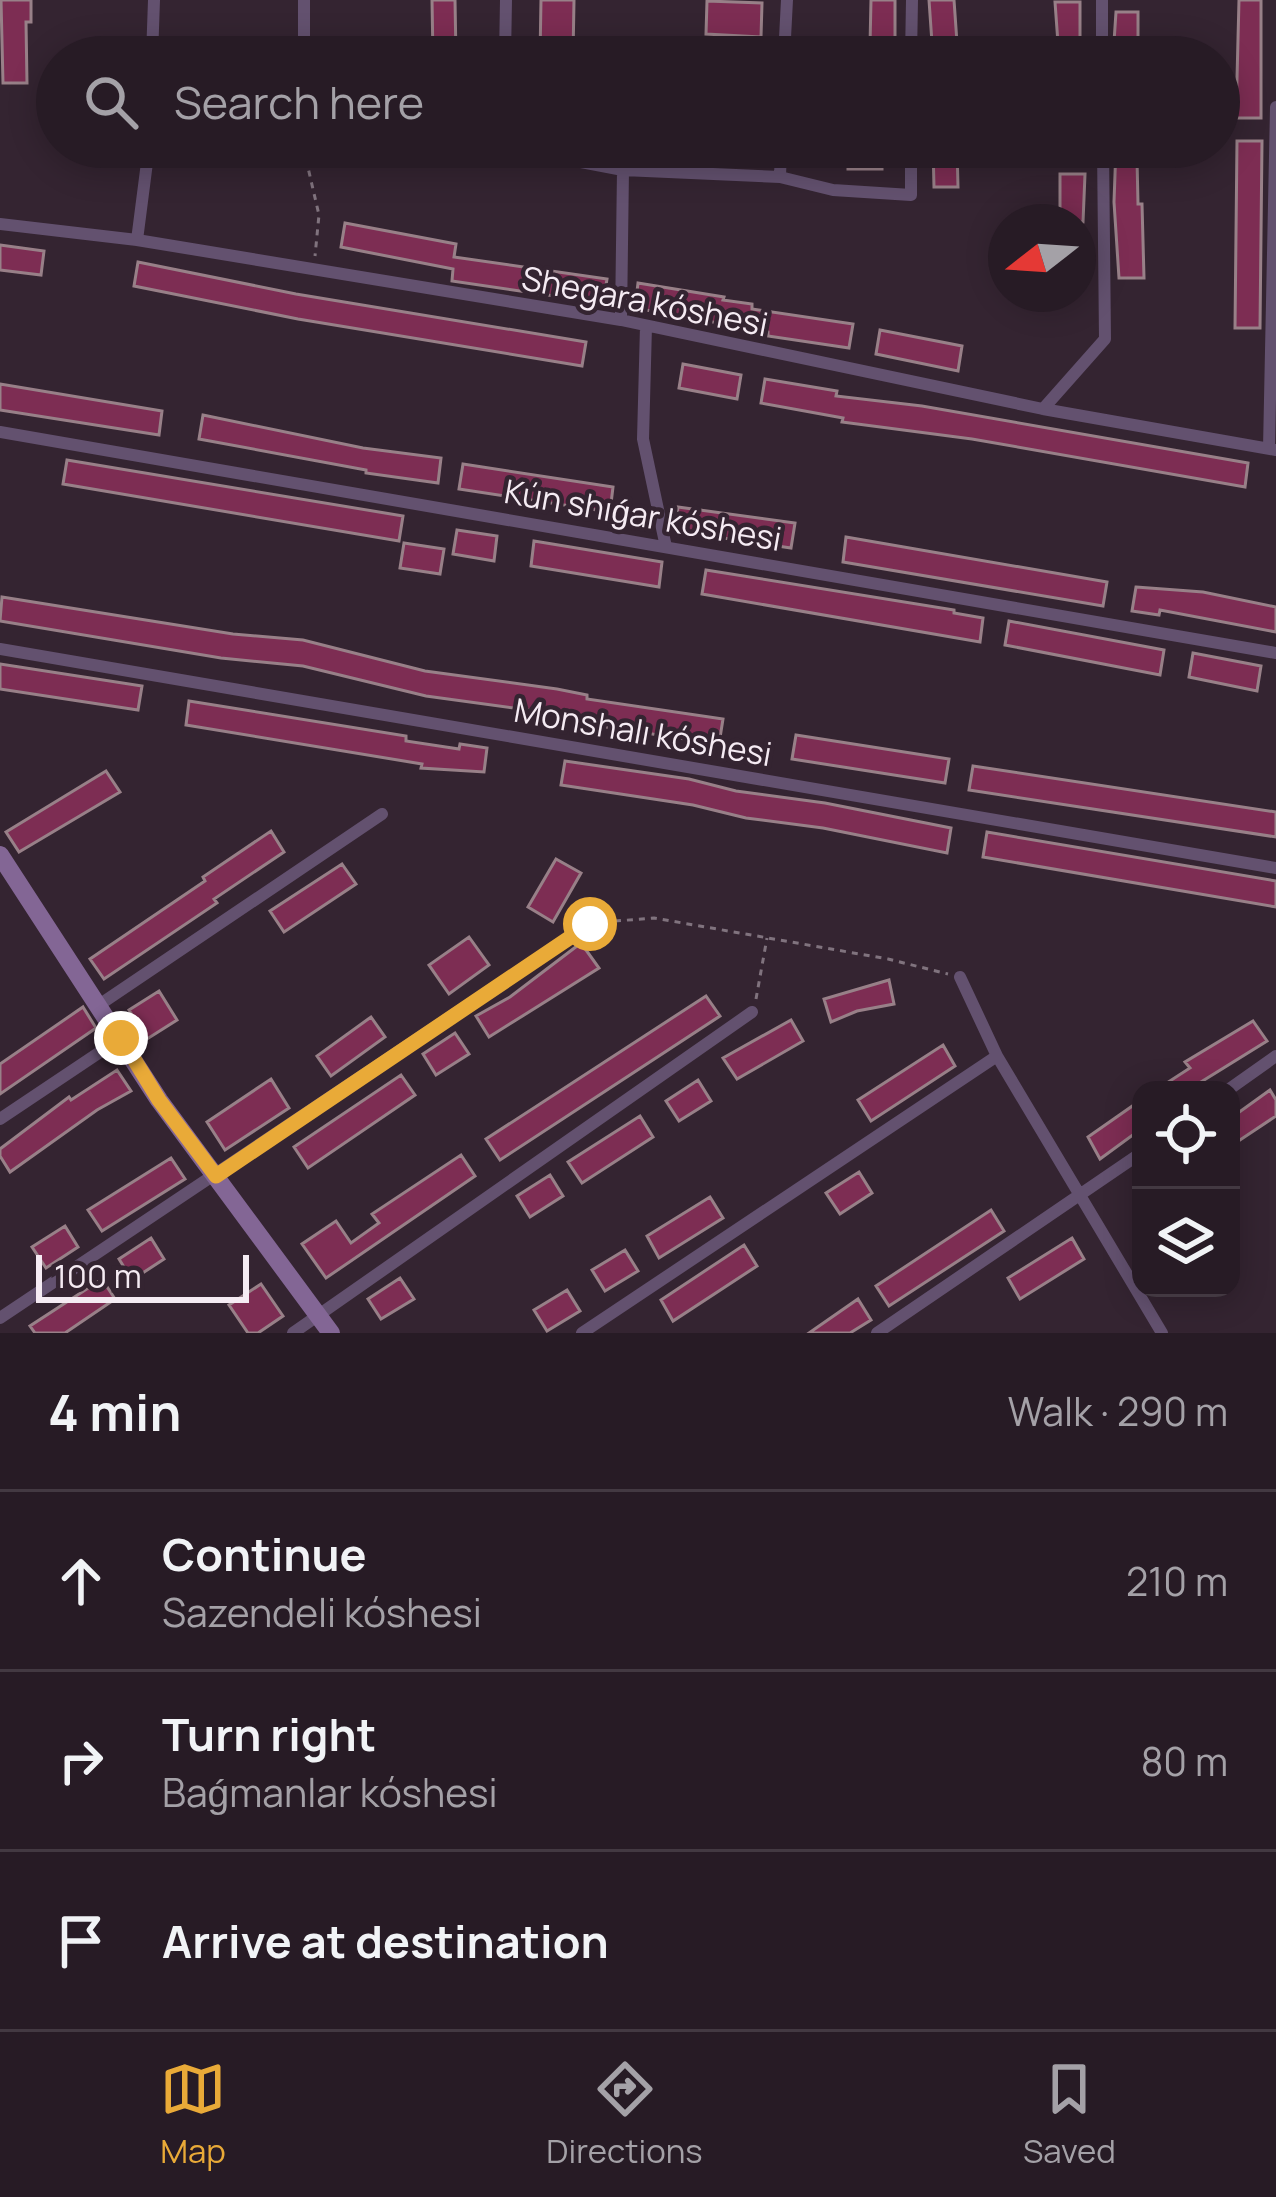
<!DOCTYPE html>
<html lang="en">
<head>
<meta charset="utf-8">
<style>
  :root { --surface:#271b25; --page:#332832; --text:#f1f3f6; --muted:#a4a1a7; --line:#433942; --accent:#e9aa38 }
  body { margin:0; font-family:Manrope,sans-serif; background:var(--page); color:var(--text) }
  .controls { position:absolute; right:36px; bottom:36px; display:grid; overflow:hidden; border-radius:24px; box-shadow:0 6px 30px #0003 }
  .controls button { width:108px; height:108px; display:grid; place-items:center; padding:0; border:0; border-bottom:3px solid var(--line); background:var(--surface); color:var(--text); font:60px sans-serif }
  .compass { position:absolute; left:988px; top:204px; width:108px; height:108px; border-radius:50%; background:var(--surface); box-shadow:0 6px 30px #0003; rotate:253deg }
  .scale { position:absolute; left:36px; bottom:30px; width:213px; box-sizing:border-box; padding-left:12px; border:6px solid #f5ebf3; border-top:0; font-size:33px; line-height:42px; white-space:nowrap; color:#f5ebf3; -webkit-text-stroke:9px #342431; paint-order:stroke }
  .stop { position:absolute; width:36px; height:36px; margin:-27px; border:9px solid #e9aa38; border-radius:50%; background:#fff }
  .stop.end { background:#e9aa38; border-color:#fff; box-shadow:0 3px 12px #0008 }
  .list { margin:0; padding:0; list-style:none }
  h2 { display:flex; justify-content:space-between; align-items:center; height:156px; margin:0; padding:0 48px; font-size:51px }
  h2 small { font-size:39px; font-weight:400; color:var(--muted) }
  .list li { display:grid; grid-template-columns:78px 1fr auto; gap:36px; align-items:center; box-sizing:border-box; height:180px; padding:0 48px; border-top:3px solid var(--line) }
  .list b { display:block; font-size:45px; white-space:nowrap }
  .list p { margin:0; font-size:39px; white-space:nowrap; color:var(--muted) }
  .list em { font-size:39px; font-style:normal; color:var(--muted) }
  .icon { flex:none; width:66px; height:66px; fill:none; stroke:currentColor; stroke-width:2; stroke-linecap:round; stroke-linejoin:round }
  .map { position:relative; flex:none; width:1276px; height:1333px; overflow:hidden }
  .search { position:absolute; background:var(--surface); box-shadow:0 6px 30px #0003; left:36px; right:36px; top:36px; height:132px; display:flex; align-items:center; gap:30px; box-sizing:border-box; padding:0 42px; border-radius:66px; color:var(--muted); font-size:45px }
  .sheet { height:696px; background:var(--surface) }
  nav { display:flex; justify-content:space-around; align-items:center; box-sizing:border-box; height:168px; border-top:3px solid var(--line); background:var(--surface); font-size:33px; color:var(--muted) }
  nav a { display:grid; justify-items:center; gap:6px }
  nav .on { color:var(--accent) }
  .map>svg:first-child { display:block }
  .building { fill:#7d2d53; stroke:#988088; stroke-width:3 }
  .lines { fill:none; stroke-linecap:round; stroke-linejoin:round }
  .path { stroke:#80737e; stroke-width:3; stroke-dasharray:6 6; stroke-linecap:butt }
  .street { stroke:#63516f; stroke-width:12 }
  .secondary { stroke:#836695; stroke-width:18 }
  .route { stroke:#e9aa38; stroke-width:15 }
  .labels { text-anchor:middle; stroke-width:9; stroke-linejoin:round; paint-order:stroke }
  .street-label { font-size:33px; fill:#f5ebf3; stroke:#342431 }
</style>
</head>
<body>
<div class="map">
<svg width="1276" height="1333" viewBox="0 0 1276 1333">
  <rect width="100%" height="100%" fill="#342431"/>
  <!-- building -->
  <path class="building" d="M1,0H31V22H26L27,83H3Z
    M432,0H455L456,57H433Z
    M541,0H574L573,57H540Z
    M871,0H895V45H870Z
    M929,0H954L958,57H933Z
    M1239,0H1261V118H1236Z
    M707,1L762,3L761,37L706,34Z
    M1055,2H1080V45H1084V57H1059Z
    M1116,12H1138V57H1113Z
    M1237,141H1262L1260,328H1235Z
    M848,147H882V169H848Z
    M933,147H957L958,187H934Z
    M1116,147H1141V159H1137L1138,204H1142L1144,278H1119L1114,202Z
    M1060,174H1085L1083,222H1060Z
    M345,223L456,244L454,257L607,279L603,303L452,281L453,269L341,247Z
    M0,245L44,251L41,275L0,270Z
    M138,262L296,294L586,342L582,366L298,319L134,286Z
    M638,283L724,297L723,300L752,304V309L853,324L849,348L768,336V332L635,308Z
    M880,330L962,346L958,371L876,354Z
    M683,364L741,375L737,399L679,388Z
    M765,379L837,391L836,396L922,406L1248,463L1245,487L972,439L842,422L843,418L761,403Z
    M0,384L162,411L159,435L0,410Z
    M203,415L363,448L441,458L438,483L366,473V470L199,439Z
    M67,460L403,516L399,541L63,484Z
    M463,464L613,487L610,512L459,489Z
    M678,507L795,523L791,548L675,531Z
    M457,530L497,536L494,561L453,554Z
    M846,537L1107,582L1103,606L843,562Z
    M534,541L662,562L659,587L531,566Z
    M404,543L444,549L440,574L400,568Z
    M706,570L954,610V613L983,618L980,642L702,594Z
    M1136,587L1203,592L1276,607V632L1160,610L1159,615L1132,611Z
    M2,597L233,634L303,640L425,671L557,689L587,695V699L723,719L719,744L592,725V721L557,714L426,696L303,666L221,658L0,621Z
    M1009,621L1164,650L1160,675L1005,645Z
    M1193,653L1261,666L1257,691L1189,677Z
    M0,664L142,686L138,710L0,689Z
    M189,701L406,736V741L459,749L460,744L487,748L484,772L421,768L422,764L186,725Z
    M796,735L949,759L945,783L792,759Z
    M565,761L689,779L736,791L825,803L951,828L947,853L823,828L746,818L693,805L561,785Z
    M973,766L1276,812V837L969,790Z
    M106,771L120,792L19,852L6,832Z
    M271,831L284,852L214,899L217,903L104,979L90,959L205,881L203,877Z
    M987,832L1276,881V907L983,857Z
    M556,859L581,873L553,922L528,907Z
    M342,864L356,884L284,932L270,911Z
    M469,937L489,965L449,994L429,965Z
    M581,943L599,968L489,1037L476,1016L510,997Z
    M889,980L894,1004L857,1011L831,1022L824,999Z
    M159,991L177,1020L147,1039L129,1010Z
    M706,996L720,1016L500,1160L486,1139Z
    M83,1007L96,1028L0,1094V1064Z
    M371,1017L385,1037L331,1076L317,1056Z
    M791,1020L803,1041L737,1079L723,1058Z
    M1253,1021L1267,1041L1188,1090H1156L1190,1068L1185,1062Z
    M455,1033L469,1054L436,1075L423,1054Z
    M943,1045L955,1066L871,1121L858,1100Z
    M117,1070L131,1091L97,1110L10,1172L0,1156V1149L69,1097L71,1100Z
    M401,1075L415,1095L308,1168L294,1147Z
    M271,1079L289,1108L225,1150L207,1122Z
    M698,1080L711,1101L679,1121L666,1101Z
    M1270,1090L1276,1100V1116L1231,1146V1118Z
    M1141,1100V1129L1100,1159L1088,1137Z
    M640,1116L653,1137L582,1183L568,1162Z
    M461,1155L475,1176L326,1278L302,1244L336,1221L351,1243L379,1223L372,1214Z
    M171,1158L185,1179L102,1231L88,1210Z
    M859,1172L872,1193L840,1214L826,1193Z
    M550,1175L563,1196L530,1217L517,1196Z
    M710,1197L723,1218L659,1258L647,1236Z
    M991,1210L1004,1231L889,1306L876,1286Z
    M65,1226L78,1247L46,1268L32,1247Z
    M151,1238L164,1259L132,1280L119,1259Z
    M1072,1238L1084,1259L1020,1299L1008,1278Z
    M744,1245L757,1266L673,1321L661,1300Z
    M625,1250L638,1271L605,1291L592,1270Z
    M400,1278L414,1299L381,1319L368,1299Z
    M102,1279L115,1299L65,1333H35L30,1326Z
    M261,1284L283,1316L258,1333H248L229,1305Z
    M567,1290L580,1311L547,1331L534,1310Z
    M858,1299L871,1320L850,1333H809Z"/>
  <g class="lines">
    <!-- path -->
    <path class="path" d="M306,159L319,215L315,256
      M603,922L654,918L888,959L948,974
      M756,999L767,938"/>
    <!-- street -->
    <path class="street" d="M1102,0V57
      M152,57L154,0
      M304,57V0
      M505,57L506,0
      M784,57L787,0
      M911,57L912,0
      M502,147L623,170L780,177L833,190L911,195V147
      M304,149V147
      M780,177L781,147
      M0,224L137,240L621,320L1043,409L1276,450
      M137,240L149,147
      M621,320L623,170
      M646,326L643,439L666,547
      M1043,409L1105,339L1103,147
      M0,432L1276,653
      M1269,448L1276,107
      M0,649L1276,868
      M960,977L997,1056L1162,1333
      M99,1005L382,814
      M1228,1090L1276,1056
      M0,1119L121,1038
      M0,1318L589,924
      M293,1333L752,1012
      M582,1333L997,1056
      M877,1333L1141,1153"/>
    <!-- secondary -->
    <path class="secondary" d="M0,855L159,1100L331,1333"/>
  </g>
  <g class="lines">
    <!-- route -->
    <path class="route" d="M121,1038L159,1100L216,1176L590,924"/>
  </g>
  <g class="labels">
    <!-- street labels -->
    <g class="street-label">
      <text transform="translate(645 301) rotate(11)" y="12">Shegara kóshesi</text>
      <text transform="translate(643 515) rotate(10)" y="12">Kún shıǵar kóshesi</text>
      <text transform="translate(643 732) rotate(10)" y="12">Monshalı kóshesi</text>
    </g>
  </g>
</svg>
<div class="controls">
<button><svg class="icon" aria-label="locate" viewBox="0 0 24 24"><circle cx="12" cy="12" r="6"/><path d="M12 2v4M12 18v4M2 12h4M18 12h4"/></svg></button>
<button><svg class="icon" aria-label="layers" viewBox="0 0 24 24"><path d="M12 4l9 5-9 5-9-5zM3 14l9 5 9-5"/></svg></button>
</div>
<svg class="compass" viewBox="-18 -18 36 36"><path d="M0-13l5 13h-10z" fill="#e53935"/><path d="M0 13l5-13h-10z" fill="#a4a1a7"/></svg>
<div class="scale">100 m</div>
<div class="stop" style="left:590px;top:924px"></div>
<div class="stop end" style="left:121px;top:1038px"></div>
<div class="search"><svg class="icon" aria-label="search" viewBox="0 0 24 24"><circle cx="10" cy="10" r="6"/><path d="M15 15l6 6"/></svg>Search here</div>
</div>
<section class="sheet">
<h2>4 min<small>Walk · 290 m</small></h2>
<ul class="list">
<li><svg class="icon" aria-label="ahead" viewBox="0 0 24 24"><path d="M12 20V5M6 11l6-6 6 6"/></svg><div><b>Continue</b><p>Sazendeli kóshesi</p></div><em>210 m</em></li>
<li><svg class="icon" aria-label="right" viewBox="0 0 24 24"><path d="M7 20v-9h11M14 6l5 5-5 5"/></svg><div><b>Turn right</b><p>Baǵmanlar kóshesi</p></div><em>80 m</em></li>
<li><svg class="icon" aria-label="arrive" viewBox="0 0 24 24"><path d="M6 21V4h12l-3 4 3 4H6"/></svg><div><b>Arrive at destination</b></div></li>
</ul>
</section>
<nav>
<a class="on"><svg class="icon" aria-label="map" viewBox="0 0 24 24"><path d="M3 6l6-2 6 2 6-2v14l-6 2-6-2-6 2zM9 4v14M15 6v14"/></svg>Map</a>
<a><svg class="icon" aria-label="directions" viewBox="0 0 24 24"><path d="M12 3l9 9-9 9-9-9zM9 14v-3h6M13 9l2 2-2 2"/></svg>Directions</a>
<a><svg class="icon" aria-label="saved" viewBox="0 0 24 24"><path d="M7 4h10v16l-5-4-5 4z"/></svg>Saved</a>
</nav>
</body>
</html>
